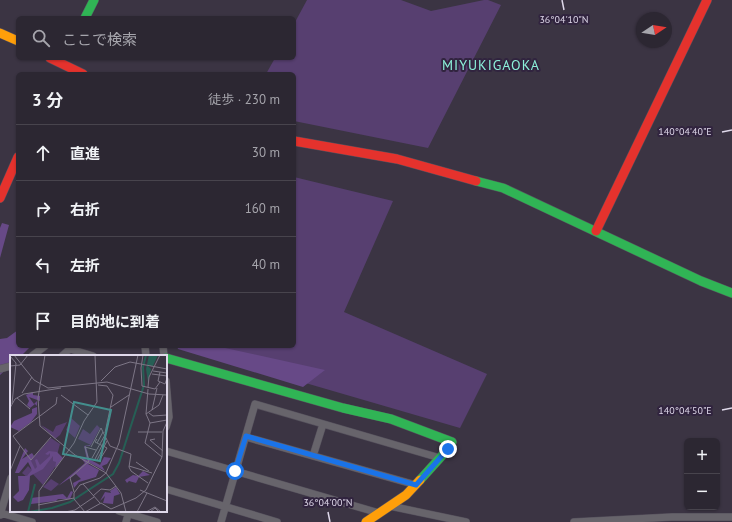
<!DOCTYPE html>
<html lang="ja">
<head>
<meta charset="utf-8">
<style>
  :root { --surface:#2c2732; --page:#38333e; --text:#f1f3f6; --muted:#a6a5ac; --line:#48444d }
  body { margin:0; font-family:"PT Sans","Noto Sans JP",sans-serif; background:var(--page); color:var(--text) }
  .controls { position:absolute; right:12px; bottom:12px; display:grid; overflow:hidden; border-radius:6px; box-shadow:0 1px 3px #0004 }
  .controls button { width:36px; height:36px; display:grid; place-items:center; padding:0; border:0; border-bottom:1px solid var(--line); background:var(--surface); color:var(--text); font:20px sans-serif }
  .compass { position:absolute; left:636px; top:12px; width:36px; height:36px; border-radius:50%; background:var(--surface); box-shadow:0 1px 3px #0004; rotate:78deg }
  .stop { position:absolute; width:12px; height:12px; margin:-9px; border:3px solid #1a73e8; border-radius:50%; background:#fff }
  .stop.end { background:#1a73e8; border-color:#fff; box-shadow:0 1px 4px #0008 }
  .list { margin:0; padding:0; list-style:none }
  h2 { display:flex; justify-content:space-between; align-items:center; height:52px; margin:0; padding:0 16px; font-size:17px }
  h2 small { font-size:13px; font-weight:400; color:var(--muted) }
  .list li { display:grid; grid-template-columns:26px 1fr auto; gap:12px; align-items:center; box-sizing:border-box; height:56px; padding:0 16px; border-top:1px solid var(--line) }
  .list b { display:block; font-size:15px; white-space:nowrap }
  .list em { font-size:13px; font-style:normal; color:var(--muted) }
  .icon { flex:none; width:22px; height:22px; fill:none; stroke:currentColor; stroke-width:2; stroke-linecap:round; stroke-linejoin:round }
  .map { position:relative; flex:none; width:732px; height:522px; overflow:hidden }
  .search { position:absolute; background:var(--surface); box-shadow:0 1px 3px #0004; left:16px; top:16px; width:280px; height:44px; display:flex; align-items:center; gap:10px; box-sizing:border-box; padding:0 14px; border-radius:6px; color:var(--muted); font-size:15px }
  .panel { position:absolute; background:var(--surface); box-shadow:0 1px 3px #0004; left:16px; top:72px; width:280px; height:276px; border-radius:6px }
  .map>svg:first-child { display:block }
  .green { fill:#573f70 }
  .forest { fill:#674987 }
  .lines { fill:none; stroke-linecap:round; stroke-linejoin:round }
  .street-casing { stroke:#55505c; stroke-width:8 }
  .fast-casing { stroke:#55505c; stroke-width:10 }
  .slow-casing { stroke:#55505c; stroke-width:10 }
  .jam-casing { stroke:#55505c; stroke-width:10 }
  .street { stroke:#67646b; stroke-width:7 }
  .fast { stroke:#30b455; stroke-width:9 }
  .slow { stroke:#ff9f0a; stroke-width:9 }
  .jam { stroke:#e5322d; stroke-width:9 }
  .route { stroke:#1a73e8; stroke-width:5 }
  .ticks { fill:none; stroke:#dfd8ea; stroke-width:1.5 }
  .labels { text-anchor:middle; stroke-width:4; stroke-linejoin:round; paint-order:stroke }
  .quarter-label { font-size:14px; letter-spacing:1px; fill:#8cf0d9; stroke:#31243f }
  .inset-river { fill:none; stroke:#265f55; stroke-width:2 }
  .inset-road { fill:none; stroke:#7d7686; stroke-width:1 }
  .view { fill:#438e8d; fill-opacity:0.15; stroke:#438e8d; stroke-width:2 }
  .inset-edge { fill:none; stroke:#dfd8ea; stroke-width:2 }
  .ticks-label { font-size:10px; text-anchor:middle; fill:#dfd8ea; stroke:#31243f; stroke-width:4; stroke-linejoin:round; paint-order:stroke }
</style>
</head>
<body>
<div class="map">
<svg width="732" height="522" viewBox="0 0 732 522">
  <rect width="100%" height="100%" fill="#3b3443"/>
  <!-- green -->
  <path class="green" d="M307,0H401L431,11L484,0H488L501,5L428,148L294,121V74H266L275,58H294V24Z
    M294,177L393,201L344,312L487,374L460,428L192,350L191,346H294Z"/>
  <!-- forest -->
  <path class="forest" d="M2,223L9,225L0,258V228Z
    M18,330V346H31L21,356H11V365L0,375V339L7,338Z
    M177,346H216L325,370L303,387L178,349Z"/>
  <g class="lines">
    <defs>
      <path id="street" d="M145,346L146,356
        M163,346L164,356
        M70,349L93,356
        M32,356L45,346
        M62,356L72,347
        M0,369L11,366
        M166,381L169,417L166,427
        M246,437L416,485
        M166,451L379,513
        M313,456L323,424
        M166,489L277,522
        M390,506L466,522
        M119,511L157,522
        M1,513L32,522
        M0,515L11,478
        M126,522L129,511
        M221,522L255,404L440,458
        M574,522L672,517H732"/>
      <path id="fast" d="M85,18L94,0
        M476,181L503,188L701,281L732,293
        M166,358L343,408L391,419L452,442L448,449L420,480"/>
      <path id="slow" d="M0,33L18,41
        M366,522L406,495L420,480"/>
      <path id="jam" d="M50,58L83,74
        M294,141L397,159L476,181
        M0,198L18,157
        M596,231L707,0"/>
    </defs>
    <!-- street casing -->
    <use href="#street" class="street-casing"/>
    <!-- fast casing -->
    <use href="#fast" class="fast-casing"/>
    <!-- slow casing -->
    <use href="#slow" class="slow-casing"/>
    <!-- jam casing -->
    <use href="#jam" class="jam-casing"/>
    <!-- street -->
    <use href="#street" class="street"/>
    <!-- fast -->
    <use href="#fast" class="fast"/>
    <!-- slow -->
    <use href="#slow" class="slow"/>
    <!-- jam -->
    <use href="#jam" class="jam"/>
  </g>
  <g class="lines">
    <!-- route -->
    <path class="route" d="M235,471L246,436L416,485L448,449"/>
  </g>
  <!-- ticks -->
  <path class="ticks" d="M562,0L564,10M722,132L732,130M722,410L732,408M328,512L330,522"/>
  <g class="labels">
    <!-- quarter labels -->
    <g class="quarter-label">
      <text x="491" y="70">MIYUKIGAOKA</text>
    </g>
  </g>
  <!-- overview -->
  <g transform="translate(10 355)">
    <rect width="157" height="157" fill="#3b3443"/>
    <path d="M61,63L70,71L65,83L56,75ZM57,67L50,80L45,84L31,70L43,77L46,71ZM87,70L90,73L81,90L68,84L73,74L80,79ZM41,83L50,89L47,100L51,103L33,130L21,117L17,122L12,118L18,111L21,114L23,111L19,107ZM41,124L49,129L41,136L33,132Z" fill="#573f70"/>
    <path d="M23,37V40L30,41V46L19,42L24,49L27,46V51L25,49L20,53L17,50L19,46L16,40ZM27,52V59L21,67L9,76L0,72L4,66L22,58V54ZM84,81L80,91H76L79,104L90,110L94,102L101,103L97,109L92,111L95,116L80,108L78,109L89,115L86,122L69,127L64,133L63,128L71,124L66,119L48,131L75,108L69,101L77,105L74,91L80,90ZM15,93L18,96L12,104L22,98L24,101L21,106L25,114L27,112L25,105L27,104L30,110L40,101V98L38,100L35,99L39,96L47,97L53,103L45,113L46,107L43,106V101L33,114L20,121L19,135L13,145L8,147L3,142L9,136L8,121H17L22,115L18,107L9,118H5ZM133,116L140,120L129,122L126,128L119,126L117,128L115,125L123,120L128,121ZM106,132L110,139L104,141L103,149L93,148L95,141L90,146L95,137L101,138L100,136ZM61,136L63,137L60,144H48L46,146L21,149V143L53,139L57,143Z" fill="#674987"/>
    <path d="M139,0H148L143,11H138L141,14L138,27L136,14Z" fill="#265f55"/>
    <path class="inset-river" d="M18,157L25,129M19,157L42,153L60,147L103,119L109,108L134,30L133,12L136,0"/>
    <path class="inset-road" d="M4,0L24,25L38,33L97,27L139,39L157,40M35,0L28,43L30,71L65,100L96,118L90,123L70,130L64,138V144L75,157M133,0L131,13L132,31L145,34L150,27M0,1L6,8L2,49M0,11L10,10L18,0M143,16L157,18M150,17L148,26L155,29L157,23M142,19L157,21M91,26L105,12L120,7L157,14M88,30L97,31L103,40L95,78M138,32L139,22L150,0M138,34L136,59L140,68L135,88L152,102M12,38L22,22M51,40L78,60M7,43L20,54M101,52L119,40M0,53L5,44L14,39L51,33M142,55L147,33M139,58L143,61L157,60M136,59L149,50L153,40M140,68L157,65M128,77H152M41,82L21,105L3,81L46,49L47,42M87,84L85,87L97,93M145,84L140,85L153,96M87,88L93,77M81,92L91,73L100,91L121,99L119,112L121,116L138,128M82,103L95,80M85,104L96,83M87,105L97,86M89,106L97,93M126,107L139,116M119,111L142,118M0,116L10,91M96,118L109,88L128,0M96,118L111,138L116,157M73,129L90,148M130,135L157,146M64,137L60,123L79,106L75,92L86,95M83,141L91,134L100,135L106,131M28,150L64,143M29,157V136L64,88L74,66L87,47L85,0M55,157L65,155L84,142M75,157L91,148L101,154L126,143L136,135L152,102L153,76L157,67M127,157L137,138M136,157L145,152L151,157M140,157L145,153L149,157"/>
    <path class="view" d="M64,47L101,55L90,106L53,99Z"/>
    <rect width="157" height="157" class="inset-edge"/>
  </g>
  <g class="ticks-label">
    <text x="564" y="23">36°04'10"N</text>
    <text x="685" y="135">140°04'40"E</text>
    <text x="685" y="414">140°04'50"E</text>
    <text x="328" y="506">36°04'00"N</text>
  </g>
</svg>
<div class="controls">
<button>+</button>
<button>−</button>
</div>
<svg class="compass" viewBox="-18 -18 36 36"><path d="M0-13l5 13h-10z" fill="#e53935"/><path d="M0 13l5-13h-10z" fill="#a6a5ac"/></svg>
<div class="stop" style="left:235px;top:471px"></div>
<div class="stop end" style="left:448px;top:449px"></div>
<div class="search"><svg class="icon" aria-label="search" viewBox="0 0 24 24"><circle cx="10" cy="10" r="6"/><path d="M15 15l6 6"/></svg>ここで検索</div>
<section class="panel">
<h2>3 分<small>徒歩 · 230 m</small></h2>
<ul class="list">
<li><svg class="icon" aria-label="ahead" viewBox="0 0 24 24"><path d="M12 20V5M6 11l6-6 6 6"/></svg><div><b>直進</b></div><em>30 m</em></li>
<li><svg class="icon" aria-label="right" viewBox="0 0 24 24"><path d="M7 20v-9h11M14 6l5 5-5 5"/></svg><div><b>右折</b></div><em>160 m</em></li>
<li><svg class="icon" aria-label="left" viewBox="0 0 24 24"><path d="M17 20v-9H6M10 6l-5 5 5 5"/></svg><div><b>左折</b></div><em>40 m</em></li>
<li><svg class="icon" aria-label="arrive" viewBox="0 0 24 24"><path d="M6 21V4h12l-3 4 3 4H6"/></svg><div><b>目的地に到着</b></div></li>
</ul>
</section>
</div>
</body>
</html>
